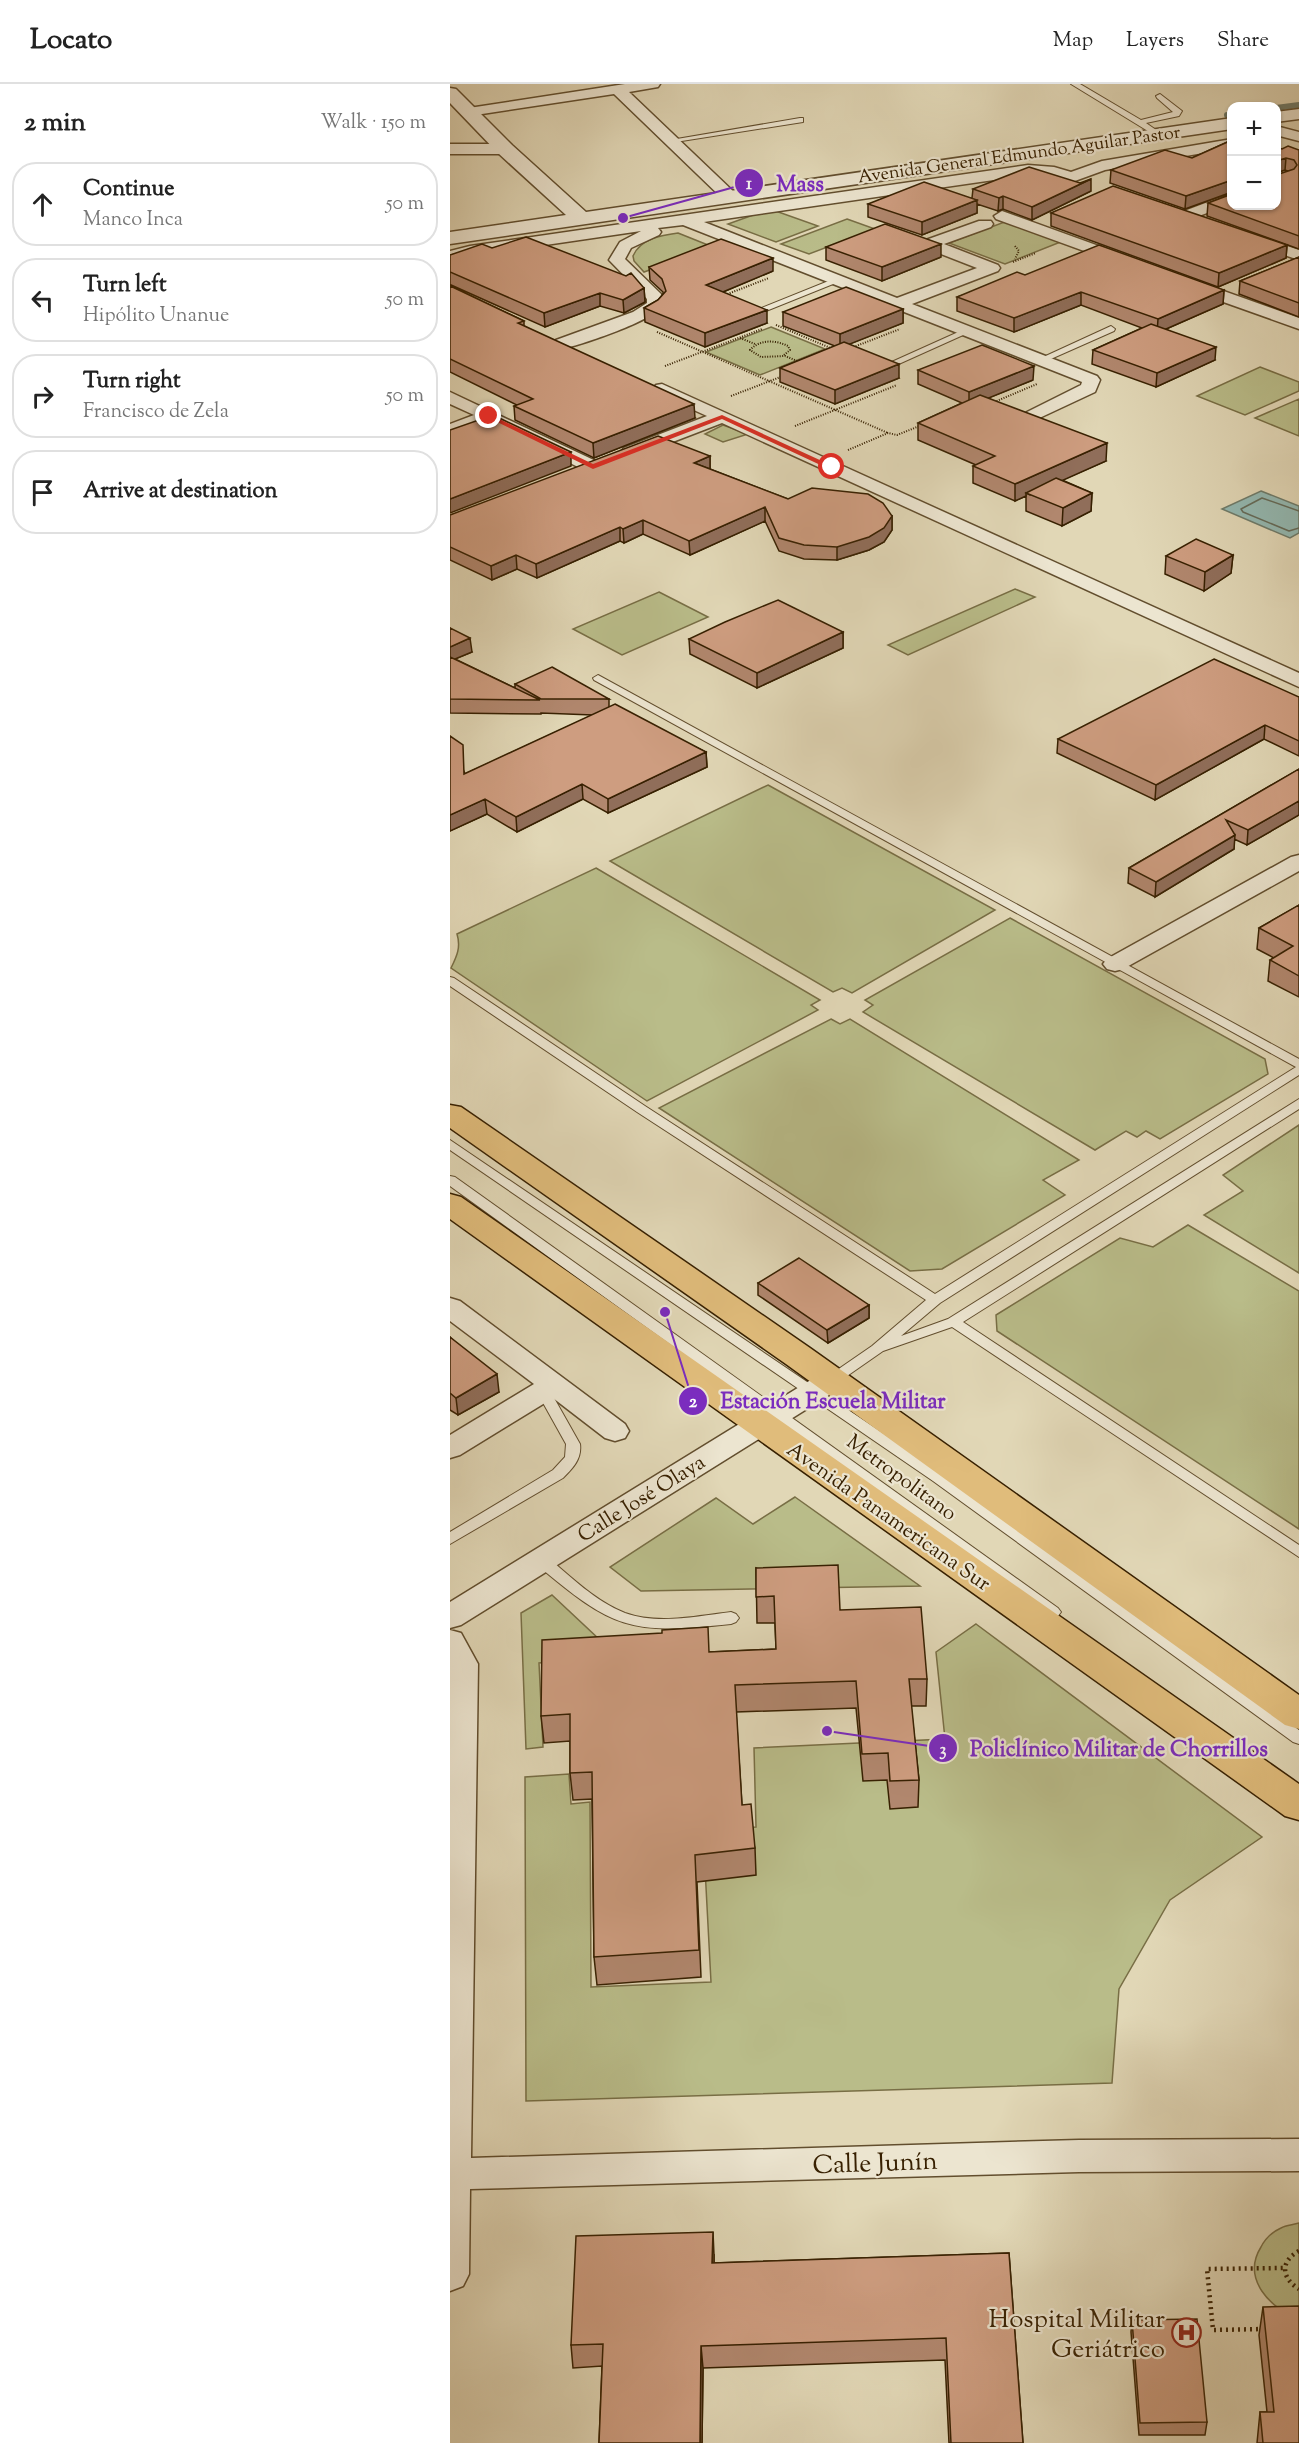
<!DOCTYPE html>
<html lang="en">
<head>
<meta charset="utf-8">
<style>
  :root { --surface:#fff; --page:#f6f6f6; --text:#222; --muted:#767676; --line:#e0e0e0 }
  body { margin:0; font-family:"Sorts Mill Goudy",serif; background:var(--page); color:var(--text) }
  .controls { position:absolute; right:18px; top:18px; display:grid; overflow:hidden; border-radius:12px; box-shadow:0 2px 4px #0004 }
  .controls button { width:54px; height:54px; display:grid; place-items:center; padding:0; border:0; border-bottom:2px solid var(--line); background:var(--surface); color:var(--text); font:30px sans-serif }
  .stop { position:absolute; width:18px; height:18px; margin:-14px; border:4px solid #d93025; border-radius:50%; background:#fff }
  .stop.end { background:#d93025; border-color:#fff; box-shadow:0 2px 6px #0008 }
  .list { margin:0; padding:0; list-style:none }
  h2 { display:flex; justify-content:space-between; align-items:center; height:78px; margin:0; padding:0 24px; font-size:26px }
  h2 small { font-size:20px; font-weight:400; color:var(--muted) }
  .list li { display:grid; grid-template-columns:39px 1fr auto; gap:18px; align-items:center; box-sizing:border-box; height:84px; margin:0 12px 12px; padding:0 12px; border:2px solid var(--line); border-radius:24px }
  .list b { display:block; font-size:22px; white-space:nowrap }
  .list p { margin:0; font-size:20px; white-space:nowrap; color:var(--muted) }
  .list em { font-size:20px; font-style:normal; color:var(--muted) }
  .icon { flex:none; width:33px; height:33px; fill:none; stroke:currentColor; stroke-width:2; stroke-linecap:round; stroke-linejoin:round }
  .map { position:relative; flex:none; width:849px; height:2359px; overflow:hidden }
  header { display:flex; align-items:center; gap:36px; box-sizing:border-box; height:84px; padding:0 30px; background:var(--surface); border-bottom:2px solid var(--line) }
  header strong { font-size:28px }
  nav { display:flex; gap:33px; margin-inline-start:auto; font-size:21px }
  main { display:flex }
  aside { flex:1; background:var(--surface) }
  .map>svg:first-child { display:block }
  .green { fill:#b9bc89; stroke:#786e45; stroke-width:1.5 }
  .water { fill:#94b9b2; stroke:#6f7c6b; stroke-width:1.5 }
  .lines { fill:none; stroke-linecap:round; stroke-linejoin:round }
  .shore { stroke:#666c5a; stroke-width:1.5 }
  .stream { stroke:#6f7c6b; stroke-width:6 }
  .service-casing { stroke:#624e2e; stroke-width:2 }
  .minor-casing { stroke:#624e2e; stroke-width:3 }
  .tertiary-casing { stroke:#624e2e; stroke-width:3 }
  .primary-casing { stroke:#372001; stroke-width:3 }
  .path-far1 { stroke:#372001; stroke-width:2; stroke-dasharray:1 1.5; stroke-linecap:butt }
  .path { stroke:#372001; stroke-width:4.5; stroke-dasharray:2 4; stroke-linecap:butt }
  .service { fill:#ece5d0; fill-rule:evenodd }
  .minor { fill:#ece5d0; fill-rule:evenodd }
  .tertiary { fill:#ece5d0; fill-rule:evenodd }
  .primary { fill:#e0bc7b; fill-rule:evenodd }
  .wall { fill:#b1876e; stroke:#372001; stroke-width:1.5 }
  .shaded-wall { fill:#906e5a; stroke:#372001; stroke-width:1.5 }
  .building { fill:#ce9d80; stroke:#372001; stroke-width:1.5 }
  .route { fill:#d93025 }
  .labels { text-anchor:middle; stroke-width:4.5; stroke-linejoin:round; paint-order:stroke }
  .far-street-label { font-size:18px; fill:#372001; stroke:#ece5d0 }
  .street-label { font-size:21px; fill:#372001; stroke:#ece5d0 }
  .near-street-label { font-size:26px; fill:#372001; stroke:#ece5d0 }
  .near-poi-label { font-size:26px; fill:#372001; stroke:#ece5d0; text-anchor:end }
  .leader { fill:none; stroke:#7b2cbf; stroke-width:2 }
  .callout-dot { fill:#7b2cbf; stroke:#ece5d0; stroke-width:2 }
  .mark-label { font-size:18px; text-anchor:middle; font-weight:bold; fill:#fff }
  .callout-label { font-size:22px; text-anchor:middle; font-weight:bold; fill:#7b2cbf; stroke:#ece5d0; stroke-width:4.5; stroke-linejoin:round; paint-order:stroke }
</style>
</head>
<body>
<header>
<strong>Locato</strong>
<nav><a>Map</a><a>Layers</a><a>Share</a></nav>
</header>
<main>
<aside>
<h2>2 min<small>Walk · 150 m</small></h2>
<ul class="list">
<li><svg class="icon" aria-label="ahead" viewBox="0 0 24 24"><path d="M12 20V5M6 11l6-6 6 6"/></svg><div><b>Continue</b><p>Manco Inca</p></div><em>50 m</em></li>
<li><svg class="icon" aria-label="left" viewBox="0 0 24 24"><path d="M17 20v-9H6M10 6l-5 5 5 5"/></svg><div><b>Turn left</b><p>Hipólito Unanue</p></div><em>50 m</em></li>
<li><svg class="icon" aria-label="right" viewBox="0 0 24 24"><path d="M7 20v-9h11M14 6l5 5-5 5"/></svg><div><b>Turn right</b><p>Francisco de Zela</p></div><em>50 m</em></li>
<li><svg class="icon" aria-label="arrive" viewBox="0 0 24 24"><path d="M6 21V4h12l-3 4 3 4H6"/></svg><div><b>Arrive at destination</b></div></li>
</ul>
</aside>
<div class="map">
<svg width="849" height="2359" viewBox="0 0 849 2359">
  <rect width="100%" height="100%" fill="#e1d7b6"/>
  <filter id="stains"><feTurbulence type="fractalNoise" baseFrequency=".00333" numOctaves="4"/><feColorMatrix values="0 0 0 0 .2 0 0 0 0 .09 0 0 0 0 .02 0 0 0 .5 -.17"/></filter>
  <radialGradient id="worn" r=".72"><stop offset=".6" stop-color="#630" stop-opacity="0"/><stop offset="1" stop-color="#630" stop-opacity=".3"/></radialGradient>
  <!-- green -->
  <path class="green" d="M320,125L368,142L326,158L278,140Z
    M397,135L425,145L359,170L331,160Z
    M557,137L613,157L555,180L499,159Z
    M228,149L263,163L194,188L184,177L183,172C190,155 212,151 228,149Z
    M321,243L375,265L310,291L256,268Z
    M810,283L849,298V307L795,331L747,312Z
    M849,315V352L805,334Z
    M273,341L295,349V351L273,358L255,350Z
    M565,505L585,513L458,571L438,561Z
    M209,508L258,533L172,571L123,545Z
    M318,701L545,826L402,909L392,904L383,908L160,777Z
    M146,784L370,916L361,921L368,926L197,1017L1,884C7,872 11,863 7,850Z
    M560,834L815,975L818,990L710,1055L696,1047L687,1053L676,1047L645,1066L413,928L423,921L415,916Z
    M381,935L390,940L400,935L629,1076L593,1096L615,1111L492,1185L460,1187L209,1024Z
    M849,1041V1189L754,1131L793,1107L773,1091Z
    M738,1141L849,1207V1445L547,1247L546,1231L670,1154L703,1163Z
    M345,1413L470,1502L191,1507L160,1483L266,1414L303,1440Z
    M102,1511L167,1572L89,1579L93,1663L76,1665L71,1529Z
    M526,1540L812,1753L720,1816L669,1905L662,1999L76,2017L75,1693L119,1690L121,1720L140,1718L141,1903L261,1898L253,1746L306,1743L304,1664L495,1655L486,1568Z
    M849,2139V2235C821,2225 791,2195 811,2163C815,2155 822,2148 831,2144C836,2141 843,2141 849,2139Z"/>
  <!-- water -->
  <path class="water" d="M811,407L849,422V449L840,454L772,425Z"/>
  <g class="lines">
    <!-- shore -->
    <path class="shore" d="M849,427L812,414L791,425L793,428L839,447L849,444"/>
    <!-- stream -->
    <path class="stream" d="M826,24L849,21
      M777,31H782"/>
    <defs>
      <path id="service" d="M621,0H630L691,36L723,28L707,14L706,12L710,10L732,27L729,32L696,39L709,48L710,50L706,52Z
        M350,34H353V38L219,59L215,57Z
        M386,194L393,196L316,227L309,225Z
        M661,242L665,245L664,247L594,278L587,276Z
        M515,245L522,247L442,283L435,281Z
        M148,591L849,975V991L490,1219L451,1252L498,1235L849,1015V1025L513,1238L849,1461V1473L502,1243L433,1267L387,1299H377L375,1296L377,1293L422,1262L476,1216L187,1028L0,902V893L4,894L195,1022L485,1210L846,983L144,596L143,594Z
        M0,1056L493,1390L849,1646V1660L843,1658L483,1397L0,1066Z
        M0,1092L5,1093L608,1524L611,1528L608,1532H598L0,1102Z
        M94,1303L99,1305L130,1360C132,1375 123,1384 113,1394L0,1460V1448L103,1386L115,1373L116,1360L87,1308Z
        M91,1471L96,1472C121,1493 145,1517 175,1529C208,1541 248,1532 281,1528L286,1530L289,1534L286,1538L281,1540C179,1551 163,1545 86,1480L83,1476L86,1472Z"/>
      <path id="minor" d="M175,0H210L208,3L179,8L286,110L288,113L286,116H274L164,10L19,32L12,28L19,24Z
        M826,42L849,48V57L826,51Z
        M782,55V64L655,86L622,98L603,93L578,91L254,138L447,214L527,184L473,163L471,160L473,157L529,137H541L543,140L541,143L494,160L548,181L550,184L548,187L462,220L647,292L650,296L645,308L583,337L577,336L574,332L577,328L631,301L632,298L233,141L208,144L211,148L209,151L181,164L175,175L211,210L214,221C202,237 134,260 112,265L106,264L103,260L106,256L183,228L197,219V215L159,176L170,158L191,147L20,172L0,177V167L20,162L578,81L604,83L621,88L652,77Z
        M0,60H55L63,65L55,70H0Z
        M782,109V120L735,137L727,132L729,129Z
        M552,127L682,174L684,177L682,180H670L546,135L544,132Z
        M802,150L849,166V176L796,158L794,155Z
        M740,195L849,234V245L734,204L732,200Z
        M212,300L849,589V603L272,339L186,372H174L171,368L174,364L257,332L206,309L203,305L206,301Z
        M0,308L150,379L152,383L150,387H136L38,338L0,351V340L24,331L0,320Z
        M849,771V787L673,885L665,887L657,885L653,880L657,875L841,773Z
        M0,1214L10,1217L175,1340L179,1347L175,1354L165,1357L155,1354L103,1314L10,1371L0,1374V1351L84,1300L0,1237Z
        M382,1287L392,1289L396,1296L392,1303L11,1541L0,1544V1518L372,1289Z
        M0,1546L11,1549L28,1580L21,2074L629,2056L849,2055V2087L629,2088L20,2105L19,2190L13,2202L0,2207Z"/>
      <path id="tertiary" d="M0,4L6,5L62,61L136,128L782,34V45L0,160V148L116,131L48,69L0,19Z
        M849,25V35L826,38V28Z"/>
      <path id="primary" d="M0,1021L11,1023L360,1264L849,1611V1645L835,1641L336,1280L0,1044Z
        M0,1110L11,1113L849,1700V1736L835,1732L0,1135Z"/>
    </defs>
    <!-- service casing -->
    <use href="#service" class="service-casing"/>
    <!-- minor casing -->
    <use href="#minor" class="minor-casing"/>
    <!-- tertiary casing -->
    <use href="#tertiary" class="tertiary-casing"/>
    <!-- primary casing -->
    <use href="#primary" class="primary-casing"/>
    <!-- path-far1 -->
    <path class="path-far1" d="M565,162L569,167L565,175
      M563,178L586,169
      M275,211L319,194
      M326,241L383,265
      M207,248L438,349
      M290,254L305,260
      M401,264L450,245
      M334,271L340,266L338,262C326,256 310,255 300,266L311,273L335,272L352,279
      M215,282L312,245
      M281,312L333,292
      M542,319L587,300
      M345,342L447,301
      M398,366L438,349L447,351L472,341"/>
    <!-- path -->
    <path class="path" d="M849,2167C830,2177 831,2194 849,2205
      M814,2245L763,2246L757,2185L833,2184"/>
    <!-- service -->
    <use href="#service" class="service"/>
    <!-- minor -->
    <use href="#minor" class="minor"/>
    <!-- tertiary -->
    <use href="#tertiary" class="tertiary"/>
    <!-- primary -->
    <use href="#primary" class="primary"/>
  </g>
  <!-- wall -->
  <path class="wall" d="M782,56V108L735,125L660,99L661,86L742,74Z
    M826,63L832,65L849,66V165L757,132L758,119L838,87L835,86L826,89Z
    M523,105L641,107L582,136L553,125L548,127L527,120V129L472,151L418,133V120L522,114Z
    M601,129L837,161L836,174L768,203L601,142Z
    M376,163L491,173L432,197L376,176Z
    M42,164L194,204L195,218L174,229L150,222L95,243L1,201L0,202V171Z
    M849,173V233L789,210L790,197Z
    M199,183L323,187L273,208L317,239L255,263L195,238L194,224L208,216L213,210V208L200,196Z
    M575,191L774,206L773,220L716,245L765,276L706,303L642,280L643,266L692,244L631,221L564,248L507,227V213Z
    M0,202L74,237V242L245,334L144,374L65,336L64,322L67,321L0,288Z
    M453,225V239L399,260L449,294L385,320L330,298V284L385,262L333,242V228Z
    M468,286L583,296L538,314L656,377L612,396L642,409L641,427L612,442L576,427V412L565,417L523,399V382L526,381L468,356V339L512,319L468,300Z
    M260,372V385L338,415L442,432V446L434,458L419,466L387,476L354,475L329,467L315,437L240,471L193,450L174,459L170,457L87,494L67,485L42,496L0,476V431Z
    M783,471L781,489L754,507L715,490L716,472Z
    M0,544L22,568L5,575L65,604V600L159,615V623L256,668L257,683L158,729L133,715L67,748L37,730L0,747V652L15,690L143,631L91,629V630L0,629Z
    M393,548V564L307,604L240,570L239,555Z
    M849,613V672L814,655L705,716L607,669L608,655Z
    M849,685V731L797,761L784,755V765L705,813L678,799L679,784Z
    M849,821V913L818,897L820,876L824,874L807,865L809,844Z
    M308,1199L419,1221V1234L378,1259L308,1211Z
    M0,1253L49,1308L8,1331L0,1326Z
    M306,1484L390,1526L477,1595L476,1622H461L469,1696L468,1723L440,1725L437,1696L413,1697L406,1624L286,1628L292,1721L305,1764L306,1791L247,1798L251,1893L147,1901L144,1873L142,1715L123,1716L120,1689V1657L94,1659L91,1632L212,1549L259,1568L326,1565L325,1539H307Z
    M559,2169L573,2359H499L495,2276L253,2284L252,2359H149L152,2282L123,2284L121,2261L264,2171V2179Z
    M813,2223L849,2359H807L810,2328H817L809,2251Z
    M682,2236L757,2338L755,2351H689L681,2248Z"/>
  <!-- shaded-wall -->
  <path class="shaded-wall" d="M836,74L835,86L826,89V77Z
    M641,95V107L582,136V123Z
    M782,96V108L735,125L736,112Z
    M553,112V125L548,127L549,114Z
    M527,116V129L472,151V138Z
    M491,160V173L432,197V183Z
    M837,161L836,174L768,203L769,189Z
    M323,174V187L256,215V201Z
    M194,204L195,218L174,229L173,216Z
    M774,206L773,220L707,249L708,235Z
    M631,208V221L564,248V234Z
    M150,209V222L95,243L94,229Z
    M453,225V239L390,264V250Z
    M317,226V239L255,263V249Z
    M766,263L765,276L706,303L707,289Z
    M449,280V294L385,320V306Z
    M584,282L583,296L519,322V308Z
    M244,320L245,334L144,374L143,359Z
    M657,359L656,377L580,411L576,409V412L565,417V400Z
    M121,368V382L0,429V415Z
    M260,372V385L244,379Z
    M642,409L641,427L612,442L613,424Z
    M315,423V437L240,471L239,457Z
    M442,432V446L434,458L419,466L387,476V463Z
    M193,436V450L174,459L173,445Z
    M170,443V457L87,494L86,480Z
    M66,471L67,485L42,496L41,482Z
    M783,471L781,489L754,507L755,488Z
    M393,548V564L307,604V589Z
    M20,554L22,568L0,577V563Z
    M815,641L814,655L705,716L706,701Z
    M256,668L257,683L158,729V715Z
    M132,700L133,715L67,748L66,733Z
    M35,715L37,730L0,747V731Z
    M849,717V731L797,761L798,746Z
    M785,751L784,765L705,813L706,798Z
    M419,1221V1234L378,1259L377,1246Z
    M47,1290L49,1308L8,1331L6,1314Z
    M263,2148L264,2171V2201L262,2179Z
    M251,2262L253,2284L252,2359H250Z"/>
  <!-- building -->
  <path class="building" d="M782,56V96L736,112L661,86L715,66L742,74Z
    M838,62L849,66V152L758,119L782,110V122H826V91L844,85L847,81L844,76L836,74L826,77V63L832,65Z
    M579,83L630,99L641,95L582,123L553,112L549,114L523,105Z
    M474,98L527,116L472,138L418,120Z
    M663,102L837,161L769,189L601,129Z
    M435,140L491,160L432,183L376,163Z
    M76,153L176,192L181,189L194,204L173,216L150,209L94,229L0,188V171L32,160L42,164Z
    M271,155L323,174L256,201L317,226L255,249L194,224L208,216L216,207L212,195L199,183Z
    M649,161L774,206L708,235L631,208L564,234L507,213L567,188L575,191Z
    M849,173V219L790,197Z
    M0,202L74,237L68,239L244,320L143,359L64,322L83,315L0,275Z
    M396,203L453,225L390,250L333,228Z
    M701,240L766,263L707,289L643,266Z
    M394,258L449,280L385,306L330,284Z
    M532,261L584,282L519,308L468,286Z
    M530,311L657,359L565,400L523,382L545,372L468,339Z
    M43,331L121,368L0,415V346Z
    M208,352L260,372L244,379L338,415L362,404L418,410L433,419L442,432L434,444L419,453L387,463L354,461L329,454L315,423L239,457L193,436L173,445L170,443L86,480L66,471L41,482L0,463V431Z
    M606,394L642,409L613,424L576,409Z
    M746,455L783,471L755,488L716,472Z
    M328,516L393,548L307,589L239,555L275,538Z
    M0,544L20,554L0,563Z
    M0,573L90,616L0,615Z
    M764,575L849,613V657L815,641L706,701L608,655Z
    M102,583L159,615H91L65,600Z
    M165,620L256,668L158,715L132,700L66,733L35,715L0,731V652L13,661L14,690Z
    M849,685V717L798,746L776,736L785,751L706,798L679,784Z
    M849,821V892L820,876L843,862L809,844Z
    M349,1174L419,1221L377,1246L308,1199Z
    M0,1253L47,1290L6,1314L0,1309Z
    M388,1481L390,1526L471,1523L477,1595H459L469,1696L440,1697L438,1669L412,1670L406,1597L285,1601L292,1721L301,1720L305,1764L245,1771L249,1866L144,1873L142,1688L120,1689V1630L91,1632L92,1556L212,1549V1546L258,1543L259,1568L326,1565L324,1512L306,1513V1484Z
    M263,2148L262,2179L559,2169L573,2359H501L496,2254L251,2262L250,2359H149L153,2260L121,2261L126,2152Z
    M849,2222V2359H813L810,2328H824L813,2223Z
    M747,2235L757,2338L690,2339L682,2236Z"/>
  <!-- route -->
  <path class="route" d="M37,331H41L143,380L272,331L385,383L379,385L272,335L143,385L37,333Z"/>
  <!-- icons -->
  <defs>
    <symbol id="hospital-ring" viewBox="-11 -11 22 22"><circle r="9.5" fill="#ece5d0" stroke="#8f2418" stroke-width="1.5"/><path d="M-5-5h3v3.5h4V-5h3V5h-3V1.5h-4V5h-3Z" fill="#8f2418"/></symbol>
  </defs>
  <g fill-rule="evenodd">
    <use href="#hospital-ring" x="720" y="2232" width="33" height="33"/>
  </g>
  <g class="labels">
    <!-- far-street labels -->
    <g class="far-street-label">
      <text transform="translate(569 70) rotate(-8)" y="6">Avenida General Edmundo Aguilar Pastor</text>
    </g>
    <!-- street labels -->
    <g class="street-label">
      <text transform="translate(452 1393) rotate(36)" y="7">Metropolitano</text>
      <text transform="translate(191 1414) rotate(-32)" y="7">Calle José Olaya</text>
      <text transform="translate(439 1432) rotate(35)" y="7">Avenida Panamericana Sur</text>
    </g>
    <!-- near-street labels -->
    <g class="near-street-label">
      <text transform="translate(425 2078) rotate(-2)" y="9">Calle Junín</text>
    </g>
    <!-- near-poi labels -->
    <g class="near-poi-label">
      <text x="715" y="2243">Hospital Militar<tspan x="715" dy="30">Geriátrico</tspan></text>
    </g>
  </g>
  <!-- callouts -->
  <path class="leader" d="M173 134L299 99M215 1228L243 1317M377 1647L493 1664"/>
  <g class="callout-dot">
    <circle cx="173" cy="134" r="6"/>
    <circle cx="215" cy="1228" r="6"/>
    <circle cx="377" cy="1647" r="6"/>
    <circle cx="299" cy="99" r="15"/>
    <circle cx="243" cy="1317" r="15"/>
    <circle cx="493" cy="1664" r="15"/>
  </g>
  <g class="mark-label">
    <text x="299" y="105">1</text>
    <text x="243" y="1323">2</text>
    <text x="493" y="1671">3</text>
  </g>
  <g class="callout-label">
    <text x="350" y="107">Mass</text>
    <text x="383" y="1324">Estación Escuela Militar</text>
    <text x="669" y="1672">Policlínico Militar de Chorrillos</text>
  </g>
  <rect width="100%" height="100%" filter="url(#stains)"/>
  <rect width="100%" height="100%" fill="url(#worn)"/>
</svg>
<div class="controls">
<button>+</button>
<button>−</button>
</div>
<div class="stop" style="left:382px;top:383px"></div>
<div class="stop end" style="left:39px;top:332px"></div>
</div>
</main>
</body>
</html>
